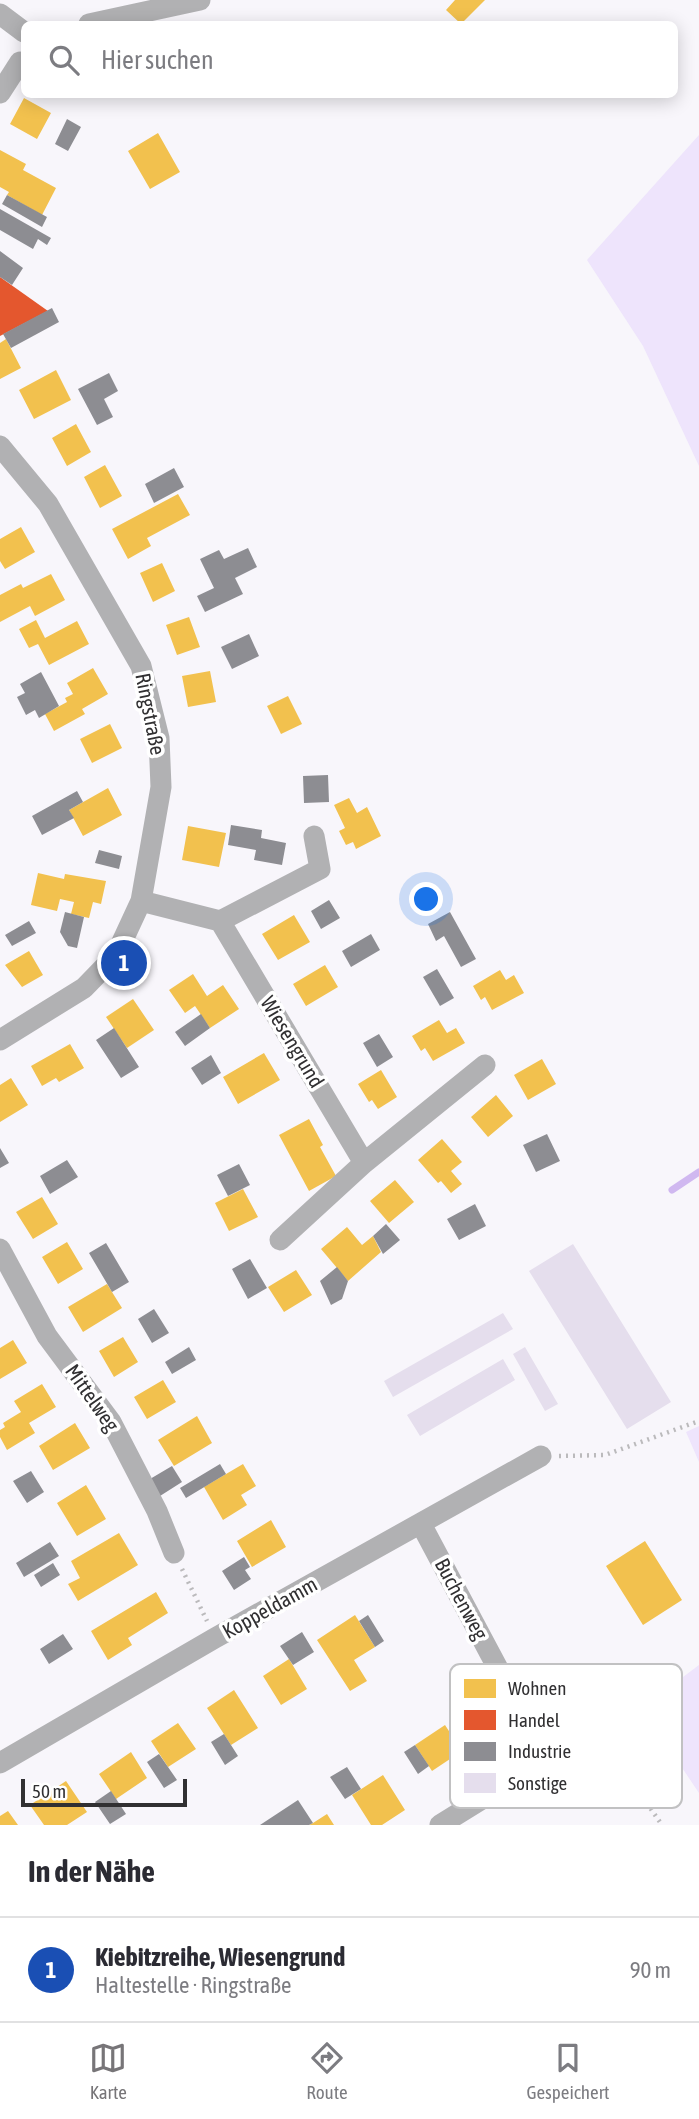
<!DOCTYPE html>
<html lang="de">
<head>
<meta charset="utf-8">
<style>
  :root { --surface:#fff; --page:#f2f2f3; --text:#2b2b33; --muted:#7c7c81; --line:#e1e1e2; --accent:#777578 }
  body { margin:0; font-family:"Asap Condensed",sans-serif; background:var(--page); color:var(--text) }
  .scale { position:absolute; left:21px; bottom:18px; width:166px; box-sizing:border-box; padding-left:7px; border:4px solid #313032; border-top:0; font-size:19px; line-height:24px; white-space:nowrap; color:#313032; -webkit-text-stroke:5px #fff; paint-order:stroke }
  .you { position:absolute; left:427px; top:900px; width:24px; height:24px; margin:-18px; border:5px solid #fff; border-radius:50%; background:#1a73e8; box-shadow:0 0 0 10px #1a73e833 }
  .badge { display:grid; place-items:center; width:46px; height:46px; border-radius:50%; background:var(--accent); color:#fff; font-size:23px; font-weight:700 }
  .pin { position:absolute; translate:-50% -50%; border:4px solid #fff; box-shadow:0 2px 7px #0006 }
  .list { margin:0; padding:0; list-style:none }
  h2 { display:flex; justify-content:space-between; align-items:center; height:91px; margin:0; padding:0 28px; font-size:30px }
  h2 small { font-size:23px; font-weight:400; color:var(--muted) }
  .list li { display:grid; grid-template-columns:46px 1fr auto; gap:21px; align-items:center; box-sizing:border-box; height:105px; padding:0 28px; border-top:2px solid var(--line) }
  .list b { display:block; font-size:26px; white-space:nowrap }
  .list p { margin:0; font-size:23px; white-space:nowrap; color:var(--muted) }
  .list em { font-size:23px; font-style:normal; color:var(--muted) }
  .icon { flex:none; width:38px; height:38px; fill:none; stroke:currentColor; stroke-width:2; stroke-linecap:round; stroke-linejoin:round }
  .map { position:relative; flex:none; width:699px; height:1825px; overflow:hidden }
  .search { position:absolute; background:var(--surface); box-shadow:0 4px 18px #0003; left:21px; right:21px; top:21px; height:77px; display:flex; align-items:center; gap:18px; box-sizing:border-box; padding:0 24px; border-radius:10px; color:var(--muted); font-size:26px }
  .sheet { height:196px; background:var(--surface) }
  nav { display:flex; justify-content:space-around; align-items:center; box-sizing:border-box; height:98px; border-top:2px solid var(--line); background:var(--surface); font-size:19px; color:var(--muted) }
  nav a { display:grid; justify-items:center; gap:4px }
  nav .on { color:var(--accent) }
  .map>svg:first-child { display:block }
  .green { fill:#eee4fc }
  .homes { fill:#f2c14e }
  .shops { fill:#e4572e }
  .industry { fill:#8d8d92 }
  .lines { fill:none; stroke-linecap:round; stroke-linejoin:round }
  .stream { stroke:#d0b8f0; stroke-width:7 }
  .building { fill:#e5deed }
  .path { stroke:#bbbabc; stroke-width:4.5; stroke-dasharray:2 5; stroke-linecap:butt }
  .minor { stroke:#b1b1b3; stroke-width:21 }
  .labels { text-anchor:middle; stroke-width:7; stroke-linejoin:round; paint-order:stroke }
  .street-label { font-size:21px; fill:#313032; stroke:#fff }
  .key { fill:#fff; stroke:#c1c1c2; stroke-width:2 }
  .key-label { font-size:19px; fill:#313032 }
</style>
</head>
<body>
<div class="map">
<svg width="699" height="1825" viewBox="0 0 699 1825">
  <rect width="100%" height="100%" fill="#f8f6fb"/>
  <!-- green -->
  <path class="green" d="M699,135V466L643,346L587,260Z
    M699,1426V1462L686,1432Z
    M699,1665V1793L642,1708Z"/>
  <!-- homes -->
  <path class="homes" d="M455,0H485L461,24L446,10Z
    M24,98L51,113L37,139L10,124Z
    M158,133L180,172L150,189L128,151Z
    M0,150L26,164L23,170L56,188L42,215L7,195L9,192L0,187Z
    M6,339L21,368L0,379V343Z
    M56,370L71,400L34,419L19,390Z
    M76,424L91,452L67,466L52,438Z
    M105,465L122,496L100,508L84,477Z
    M178,494L190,515L147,538L151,546L128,559L112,529Z
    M21,527L35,552L5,569L0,561V539Z
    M162,563L175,591L153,602L140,573Z
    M51,574L65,600L35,616L30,606L0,622V595L21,584L23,588Z
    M189,617L200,647L177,655L166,625Z
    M36,620L45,638L77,621L89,644L49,665L38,644L29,648L19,629Z
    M93,668L108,694L82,709L85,714L54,731L45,714L67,702L65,698L73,694L67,683Z
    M210,671L216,702L188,707L182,676Z
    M288,696L302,724L281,734L267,706Z
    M110,724L122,748L92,763L80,739Z
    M108,788L122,815L83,836L69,810Z
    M349,798L357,813L367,807L381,836L356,849L353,842L346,845L339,831L345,828L334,805Z
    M188,826L226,833L219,867L182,860Z
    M38,873L64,879L65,874L106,881L101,904L93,902L89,918L71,914L74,902L60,899L57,911L31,905Z
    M294,915L310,942L278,960L262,934Z
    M29,951L43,975L22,987L5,965Z
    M325,965L338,987L306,1006L293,984Z
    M500,970L506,980L514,975L524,993L492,1010L485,997L481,1000L473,986Z
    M193,974L207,996L223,985L239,1009L210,1028L195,1006L185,1013L169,990Z
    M133,999L154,1030L127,1048L106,1017Z
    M439,1020L447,1033L456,1028L465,1043L433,1061L425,1048L421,1051L412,1036Z
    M70,1044L84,1068L59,1082L56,1078L42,1086L31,1066Z
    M264,1053L280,1080L238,1104L223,1077Z
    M542,1059L556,1084L528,1100L514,1075Z
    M381,1070L397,1097L378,1109L372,1100L369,1102L358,1084Z
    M11,1078L28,1105L0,1122V1085Z
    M496,1095L513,1116L488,1137L471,1117Z
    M309,1119L323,1145L320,1147L336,1176L309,1191L279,1135Z
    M442,1139L462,1162L451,1171L462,1184L451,1193L441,1181L438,1183L418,1160Z
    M395,1180L414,1202L389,1223L370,1201Z
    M243,1189L258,1217L229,1231L215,1203Z
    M42,1197L58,1224L33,1239L16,1212Z
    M347,1227L362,1245L373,1236L381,1252L348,1281L321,1249Z
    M67,1242L83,1269L58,1284L42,1257Z
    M296,1270L312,1295L284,1312L268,1287Z
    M107,1284L122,1308L83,1332L68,1307Z
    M123,1337L138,1362L114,1377L99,1351Z
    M13,1340L27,1363L0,1379V1348Z
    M163,1380L176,1402L147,1419L134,1397Z
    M42,1384L56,1407L29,1423L35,1433L7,1450L0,1437V1430L5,1427L3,1423L21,1412L14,1401Z
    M197,1416L212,1443L174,1466L158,1440Z
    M75,1423L90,1448L53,1470L39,1446Z
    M243,1464L256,1486L241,1495L247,1505L223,1520L204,1487Z
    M86,1485L106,1519L77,1536L57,1503Z
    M271,1520L286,1547L252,1567L237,1541Z
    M119,1533L138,1565L78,1601L68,1584L80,1578L71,1561Z
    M645,1541L682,1600L643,1625L606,1566Z
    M156,1592L168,1613L128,1638L132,1645L108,1660L91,1631Z
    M355,1615L375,1647L354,1660L367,1681L350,1691L317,1640Z
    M289,1659L307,1689L281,1705L263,1676Z
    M234,1690L258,1728L231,1745L207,1708Z
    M178,1723L196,1749L168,1767L151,1741Z
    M445,1725L462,1751L432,1771L415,1745Z
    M131,1752L147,1778L116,1799L99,1774Z
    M383,1775L405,1810L382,1825H371L352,1795Z
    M66,1781L87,1812L67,1825H44L30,1805Z
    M8,1811L18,1825H0V1816Z
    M327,1814L334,1825H309L313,1823Z"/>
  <!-- shops -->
  <path class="shops" d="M0,277L48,311L0,336Z"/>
  <!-- industry -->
  <path class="industry" d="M67,119L81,127L68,151L55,144Z
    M7,195L47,217L42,227L2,204Z
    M0,209L51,238L47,245L38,239L33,249L0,230Z
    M0,251L23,268L12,285L0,277Z
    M52,308L59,322L11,348L3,334Z
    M109,373L118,391L104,399L113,417L97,425L78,389Z
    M174,468L184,487L154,503L145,484Z
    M248,548L257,567L235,578L243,594L205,612L197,596L214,588L200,559L219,550L224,559Z
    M249,634L259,656L232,669L221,647Z
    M41,672L59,706L39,718L35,710L26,715L17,697L25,693L20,684Z
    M328,775L329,802L304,803L303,776Z
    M77,791L83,802L69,810L74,818L42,835L32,816Z
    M231,825L262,830L261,838L286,843L282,865L254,860L256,850L228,845Z
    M99,850L122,856L119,869L95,863Z
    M329,900L340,918L321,929L311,911Z
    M65,912L84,917L77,948L68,946L60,932Z
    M450,912L476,959L461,967L444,936L436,941L428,924Z
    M29,921L36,933L12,946L5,935Z
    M371,934L380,950L351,967L342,951Z
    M437,969L454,998L440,1006L423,977Z
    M201,1014L210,1028L185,1046L175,1032Z
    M114,1028L139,1067L121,1078L96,1040Z
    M379,1034L393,1057L377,1067L363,1043Z
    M211,1055L221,1073L202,1085L191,1068Z
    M547,1134L560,1161L536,1172L523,1145Z
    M0,1148L9,1163L0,1168Z
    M67,1160L78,1177L50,1194L40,1176Z
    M239,1164L250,1185L228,1196L217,1175Z
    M475,1204L486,1226L459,1240L447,1219Z
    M386,1224L400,1240L383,1254L373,1236Z
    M106,1243L129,1282L112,1292L89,1253Z
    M250,1259L267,1288L248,1299L232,1269Z
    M337,1267L348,1281L342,1299L331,1305L320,1281Z
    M154,1309L169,1333L152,1343L138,1319Z
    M189,1347L196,1360L172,1374L165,1362Z
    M220,1464L226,1474L186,1498L180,1488Z
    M172,1466L182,1482L160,1496L150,1479Z
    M31,1471L44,1492L27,1503L13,1481Z
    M50,1542L59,1556L24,1577L16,1563Z
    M244,1557L250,1567L245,1570L251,1579L234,1590L222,1571Z
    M53,1563L60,1575L41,1587L34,1575Z
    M368,1615L384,1641L375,1647L359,1621Z
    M302,1632L314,1652L293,1665L280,1646Z
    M63,1634L73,1649L49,1664L40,1649Z
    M224,1734L238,1756L225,1765L211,1742Z
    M415,1745L429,1766L418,1774L404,1752Z
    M159,1754L177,1780L164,1788L147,1762Z
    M347,1767L361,1789L345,1799L330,1777Z
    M111,1791L126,1814L110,1824L95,1802Z
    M298,1800L313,1823L309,1825H260Z"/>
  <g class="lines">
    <!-- stream -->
    <path class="stream" d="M672,1190L699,1172"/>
  </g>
  <!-- building -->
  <path class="building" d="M573,1244L671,1402L627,1429L529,1271Z
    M503,1313L513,1329L393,1397L384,1381Z
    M525,1347L558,1404L545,1411L513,1354Z
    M503,1359L515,1380L420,1436L407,1415Z"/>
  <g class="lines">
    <!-- path -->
    <path class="path" d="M559,1456L605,1455L699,1421
      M182,1569L207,1621
      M543,1783L564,1800L591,1778L637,1789L662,1825"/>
    <!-- minor -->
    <path class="minor" d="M0,14L24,32
      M89,24L200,0
      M0,93L20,62
      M0,446L48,504L141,666L159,738L161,787L141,901L116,955L84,988L0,1040
      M141,901L220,921L364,1163L280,1240
      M220,921L320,869L314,836
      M364,1163L485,1065
      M0,1249L47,1336L111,1422L157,1511L174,1553
      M421,1524L536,1740L527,1771L440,1825
      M0,1763L215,1638L541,1456"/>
  </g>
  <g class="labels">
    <!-- street labels -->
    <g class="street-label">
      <text transform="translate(150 714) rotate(79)" y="7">Ringstraße</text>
      <text transform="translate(292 1042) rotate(59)" y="7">Wiesengrund</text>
      <text transform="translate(92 1398) rotate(55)" y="7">Mittelweg</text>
      <text transform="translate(461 1599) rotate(62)" y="7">Buchenweg</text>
      <text transform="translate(270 1608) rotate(-29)" y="7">Koppeldamm</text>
    </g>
  </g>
  <!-- legend -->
  <rect x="450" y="1664" width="232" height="144" rx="10" class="key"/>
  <rect x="464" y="1679" width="32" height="19" fill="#f2c14e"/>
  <rect x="464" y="1710" width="32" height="20" fill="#e4572e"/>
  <rect x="464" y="1742" width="32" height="19" fill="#8d8d92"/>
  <rect x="464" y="1773" width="32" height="20" fill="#e5deed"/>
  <g class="key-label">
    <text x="508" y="1695">Wohnen</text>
    <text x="508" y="1727">Handel</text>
    <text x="508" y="1758">Industrie</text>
    <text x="508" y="1790">Sonstige</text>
  </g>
</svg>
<div class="scale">50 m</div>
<div class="you"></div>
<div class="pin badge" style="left:124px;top:963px;background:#1a4fb4">1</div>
<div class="search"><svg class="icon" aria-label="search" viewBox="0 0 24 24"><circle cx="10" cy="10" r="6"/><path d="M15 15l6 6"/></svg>Hier suchen</div>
</div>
<section class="sheet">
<h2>In der Nähe<small></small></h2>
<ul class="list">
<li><span class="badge" style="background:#1a4fb4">1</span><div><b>Kiebitzreihe, Wiesengrund</b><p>Haltestelle · Ringstraße</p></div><em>90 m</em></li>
</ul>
</section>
<nav>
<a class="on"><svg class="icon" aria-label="map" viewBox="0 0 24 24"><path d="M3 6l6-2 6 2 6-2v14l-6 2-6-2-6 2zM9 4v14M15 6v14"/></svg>Karte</a>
<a><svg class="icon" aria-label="directions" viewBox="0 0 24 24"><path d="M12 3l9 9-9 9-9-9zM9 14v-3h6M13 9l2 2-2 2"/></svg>Route</a>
<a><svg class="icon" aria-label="saved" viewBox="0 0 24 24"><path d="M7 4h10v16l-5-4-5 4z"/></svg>Gespeichert</a>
</nav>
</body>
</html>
